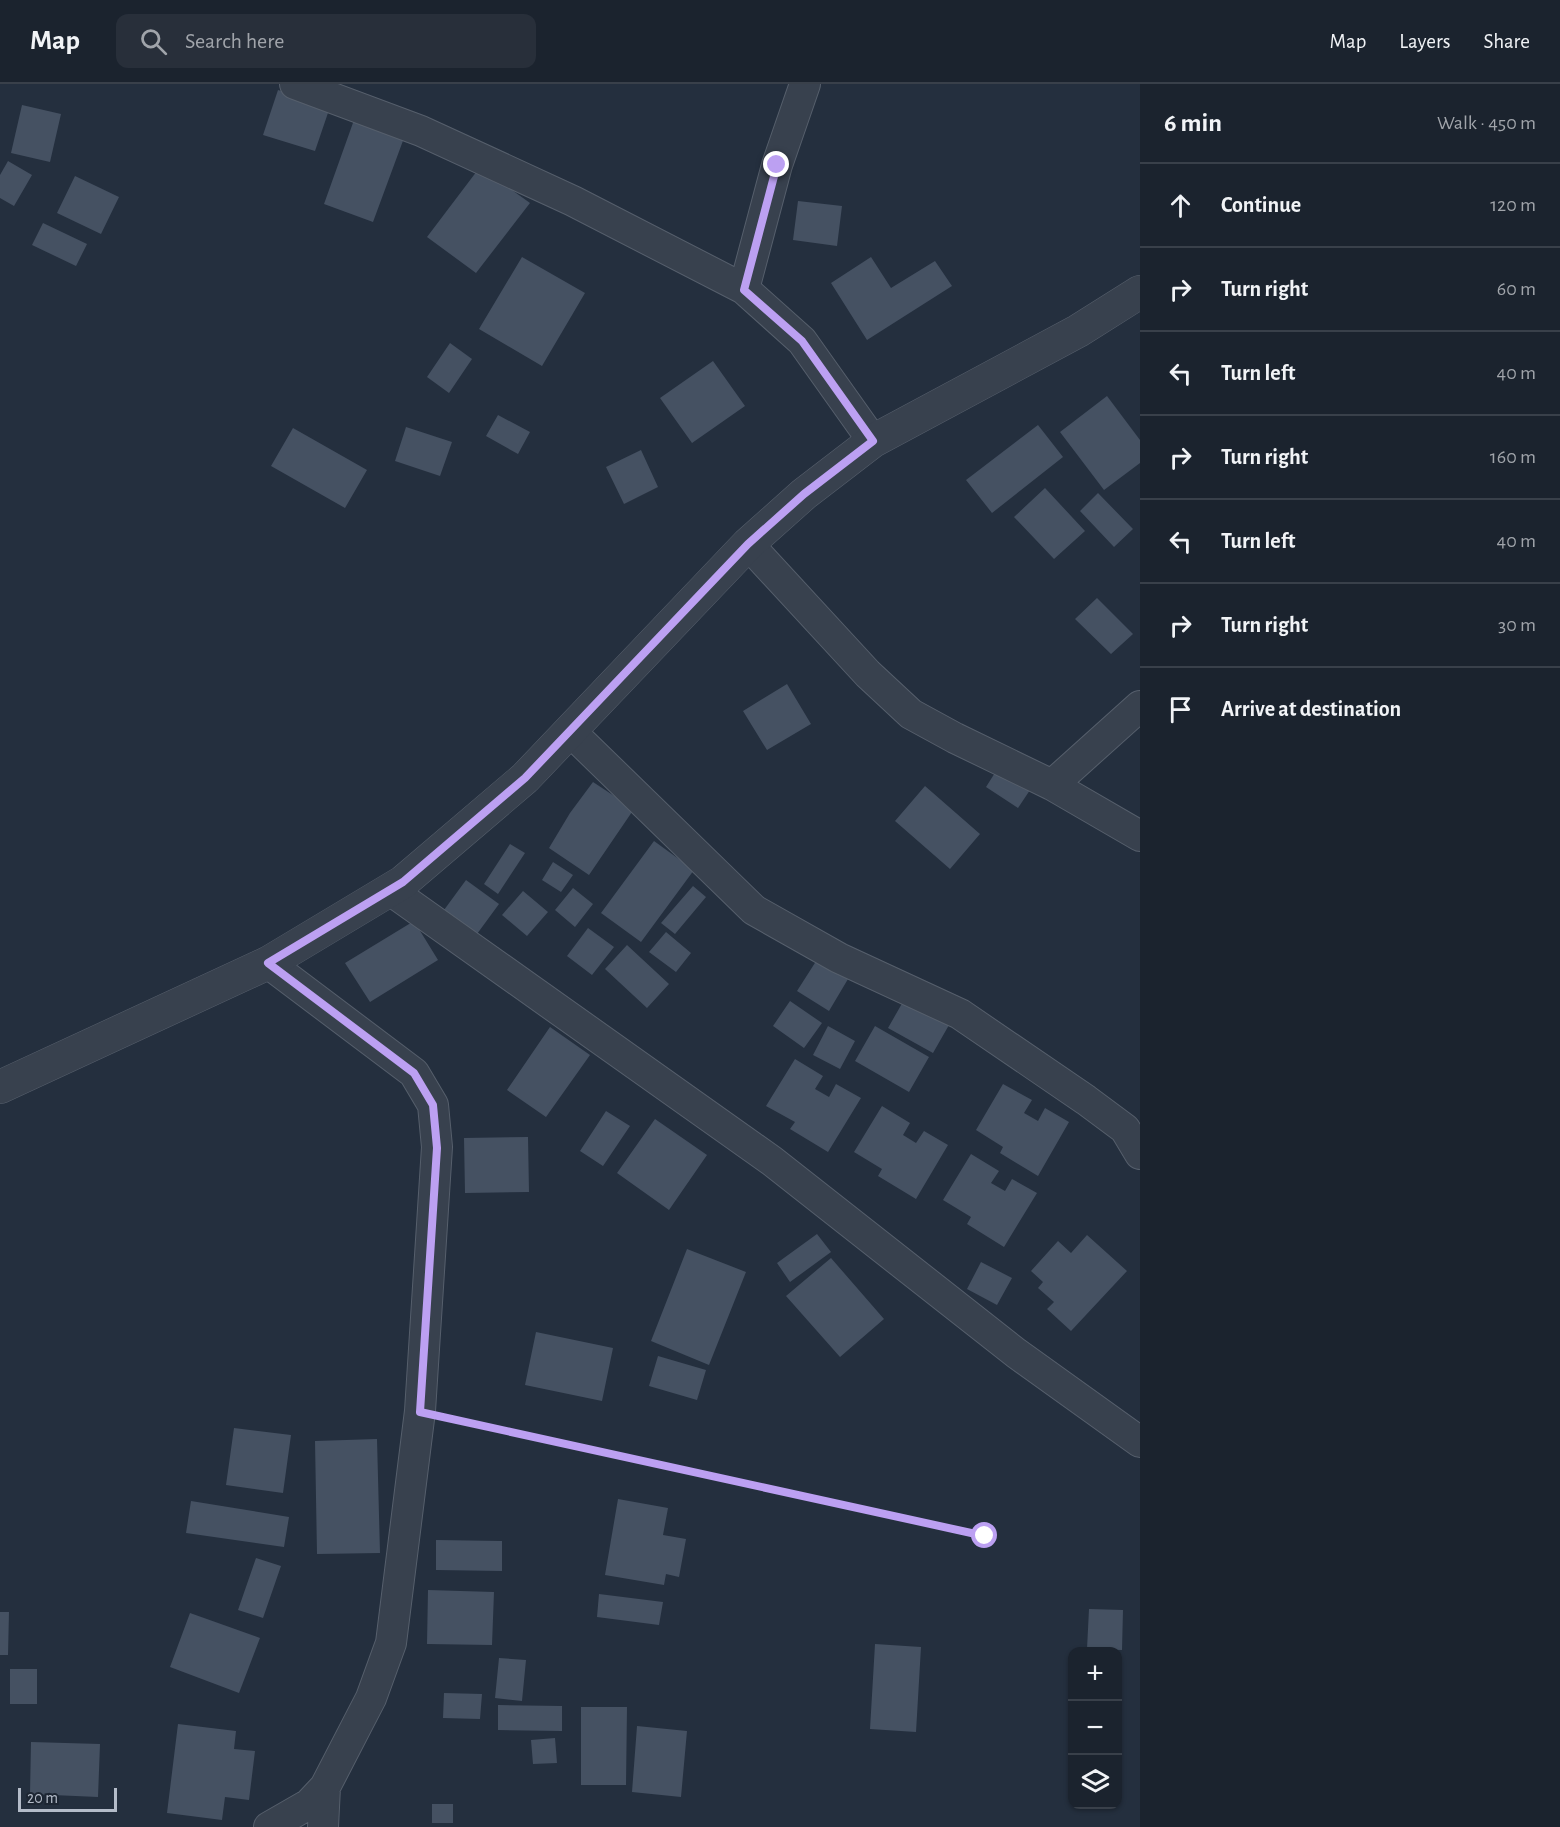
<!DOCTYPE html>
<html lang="en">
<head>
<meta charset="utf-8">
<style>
  :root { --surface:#1b232e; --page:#282f3a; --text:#f1f3f6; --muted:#a0a4aa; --line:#39404a }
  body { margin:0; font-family:"Alegreya Sans",sans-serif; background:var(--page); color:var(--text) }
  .controls { position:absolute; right:18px; bottom:18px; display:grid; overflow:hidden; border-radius:12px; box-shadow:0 2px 4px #0004 }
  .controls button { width:54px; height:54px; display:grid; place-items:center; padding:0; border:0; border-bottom:2px solid var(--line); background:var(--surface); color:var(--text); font:30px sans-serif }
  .scale { position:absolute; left:18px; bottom:15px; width:99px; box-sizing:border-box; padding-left:6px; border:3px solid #b4bcc9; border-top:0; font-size:16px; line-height:21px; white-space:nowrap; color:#b4bcc9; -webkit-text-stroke:4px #1d2633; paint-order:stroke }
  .stop { position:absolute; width:18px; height:18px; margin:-14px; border:4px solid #bca0f2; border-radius:50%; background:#fff }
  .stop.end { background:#bca0f2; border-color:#fff; box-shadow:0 2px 6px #0008 }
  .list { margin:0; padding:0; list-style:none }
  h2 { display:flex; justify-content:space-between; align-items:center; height:78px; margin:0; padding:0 24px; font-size:26px }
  h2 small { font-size:20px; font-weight:400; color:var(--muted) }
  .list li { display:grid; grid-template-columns:39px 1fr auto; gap:18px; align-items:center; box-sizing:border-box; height:84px; padding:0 24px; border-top:2px solid var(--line) }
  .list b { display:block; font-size:22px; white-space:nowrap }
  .list em { font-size:20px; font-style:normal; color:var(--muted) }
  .icon { flex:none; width:33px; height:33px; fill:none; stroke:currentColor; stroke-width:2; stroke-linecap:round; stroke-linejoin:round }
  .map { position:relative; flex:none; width:1140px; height:1743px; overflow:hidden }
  header { display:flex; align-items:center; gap:36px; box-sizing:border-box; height:84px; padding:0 30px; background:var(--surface); border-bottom:2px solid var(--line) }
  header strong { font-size:28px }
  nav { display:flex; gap:33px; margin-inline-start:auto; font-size:21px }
  .search { width:420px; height:54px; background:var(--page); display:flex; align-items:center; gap:15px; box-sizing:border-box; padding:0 21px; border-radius:12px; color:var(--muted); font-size:22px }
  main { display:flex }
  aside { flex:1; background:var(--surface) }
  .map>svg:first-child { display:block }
  .building { fill:#455162 }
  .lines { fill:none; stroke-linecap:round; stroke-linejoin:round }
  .minor-casing { stroke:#565f6c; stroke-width:32 }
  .tertiary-casing { stroke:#565f6c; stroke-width:34 }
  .path { stroke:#44595c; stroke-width:4; stroke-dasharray:4.5 4.5; stroke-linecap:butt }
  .minor { stroke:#38414e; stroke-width:30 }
  .tertiary { stroke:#38414e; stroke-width:33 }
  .route { stroke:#bca0f2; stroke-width:8 }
</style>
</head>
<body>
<header>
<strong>Map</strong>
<div class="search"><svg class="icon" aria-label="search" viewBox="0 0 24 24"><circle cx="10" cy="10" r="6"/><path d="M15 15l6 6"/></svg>Search here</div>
<nav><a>Map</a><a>Layers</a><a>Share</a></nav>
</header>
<main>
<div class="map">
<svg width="1140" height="1743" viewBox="0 0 1140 1743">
  <rect width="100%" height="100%" fill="#242f3e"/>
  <!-- building -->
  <path class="building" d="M278,6L330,23L315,67L263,51Z
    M22,21L61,30L50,78L11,69Z
    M354,36L404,54L373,138L324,120Z
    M8,77L32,91L14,122L0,114V91Z
    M480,83L530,119L476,189L427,153Z
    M75,92L119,113L101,150L57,129Z
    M798,117L842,122L837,162L793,156Z
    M43,139L87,160L76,182L32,161Z
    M522,173L585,209L542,282L479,245Z
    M871,173L891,204L935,177L952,202L867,256L831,199Z
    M450,259L472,275L449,309L427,293Z
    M713,277L745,322L692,359L660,314Z
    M1107,312L1140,356V379L1104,406L1060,348Z
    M498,331L530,348L518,370L486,352Z
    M1038,341L1063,373L992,429L966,396Z
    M406,343L452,358L440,392L395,377Z
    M293,344L367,386L345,424L271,382Z
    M641,366L658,403L624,420L606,383Z
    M1045,404L1085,447L1054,475L1014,433Z
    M1098,409L1133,445L1114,463L1080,427Z
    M1097,514L1133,550L1111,570L1075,535Z
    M787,600L811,640L767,666L743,627Z
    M998,684L1030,706L1018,724L986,703Z
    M593,698L634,725L589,791L549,764L570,729Z
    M925,702L980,750L950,785L895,737Z
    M654,757L694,786L641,858L601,829Z
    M510,760L525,769L498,810L484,800Z
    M553,778L573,791L561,808L542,796Z
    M466,796L499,820L477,850L444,826Z
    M693,802L706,813L675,850L661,839Z
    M573,804L593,820L575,843L555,826Z
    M523,807L548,828L527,852L502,831Z
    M414,837L438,876L370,918L345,879Z
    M588,844L614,863L592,891L567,872Z
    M666,848L691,869L676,888L649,868Z
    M627,861L669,900L647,924L605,885Z
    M820,871L851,890L829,927L797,907Z
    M904,916L949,941L933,969L888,944Z
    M790,917L822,939L804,964L773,942Z
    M828,942L855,957L840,985L813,971Z
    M875,942L929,973L909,1008L855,977Z
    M550,943L590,971L546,1033L507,1006Z
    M795,975L823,992L815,1005L829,1013L836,1000L861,1014L828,1068L790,1045L795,1038L766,1022Z
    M1003,1000L1032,1016L1024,1029L1038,1037L1045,1024L1069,1038L1038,1092L1000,1069L1003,1063L976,1046Z
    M882,1022L910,1039L903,1051L916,1059L924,1047L948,1061L916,1115L878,1092L882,1085L854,1068Z
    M606,1027L630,1042L603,1082L580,1067Z
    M655,1035L707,1071L669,1126L617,1089Z
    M528,1053L529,1108L465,1109L464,1054Z
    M971,1070L999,1087L991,1099L1005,1107L1012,1095L1037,1109L1004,1163L967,1140L971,1133L943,1116Z
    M817,1150L831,1168L790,1198L777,1179Z
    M1087,1151L1127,1187L1071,1247L1047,1225L1054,1218L1038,1204L1043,1198L1031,1187L1058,1157L1071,1169Z
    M687,1165L746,1188L709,1281L651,1257Z
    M831,1174L884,1235L840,1273L786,1212Z
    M981,1178L1012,1194L997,1221L967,1205Z
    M536,1248L613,1264L602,1317L525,1301Z
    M658,1272L706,1286L697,1316L649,1302Z
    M234,1344L291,1351L283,1409L226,1401Z
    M377,1355L380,1469L317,1470L315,1357Z
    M618,1415L668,1424L663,1451L686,1455L679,1493L666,1490L664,1501L605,1491Z
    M191,1417L289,1433L284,1463L186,1449Z
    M436,1456L502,1457V1487L436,1486Z
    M256,1474L281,1482L263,1534L238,1526Z
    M428,1506L494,1508L492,1561L427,1560Z
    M599,1510L663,1518L659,1541L597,1533Z
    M1089,1525L1123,1526L1122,1566L1087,1565Z
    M0,1528H9L8,1571H0Z
    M190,1529L260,1554L239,1609L170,1583Z
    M875,1560L921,1563L916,1648L870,1645Z
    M499,1574L526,1576L522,1617L495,1614Z
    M10,1585H37V1620H10Z
    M444,1609L482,1610L480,1635L443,1634Z
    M498,1621L562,1622V1647L498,1646Z
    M581,1623H627L626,1701H581Z
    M178,1640L236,1647L234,1665L255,1667L249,1716L225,1713L222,1736L167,1729Z
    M637,1642L687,1647L681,1713L632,1708Z
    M555,1654L557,1679L533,1680L531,1656Z
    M31,1658L100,1660L98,1713L30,1710Z
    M432,1720H453V1739H432Z"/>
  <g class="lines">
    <defs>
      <path id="minor" d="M295,0L421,47L573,117L744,205L802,257L873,357
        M744,205L777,81L805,0
        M748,460L868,590L911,630L955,654L1052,701L1140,752
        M571,648L754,826L839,874L960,930L1086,1016L1125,1045L1140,1070
        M1052,701L1140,622
        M390,806L772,1077L1016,1269L1140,1358
        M268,879L414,989L433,1021L437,1063L420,1327L391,1559L371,1614L325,1703L309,1720L269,1743
        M323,1743L325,1703"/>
      <path id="tertiary" d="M0,1003L268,879L403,798L525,694L748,460L804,410L873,357L1078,247L1140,208"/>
    </defs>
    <!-- minor casing -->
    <use href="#minor" class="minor-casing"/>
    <!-- tertiary casing -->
    <use href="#tertiary" class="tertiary-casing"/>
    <!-- path -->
    <path class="path" d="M451,1334L985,1452"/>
    <!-- minor -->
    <use href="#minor" class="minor"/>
    <!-- tertiary -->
    <use href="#tertiary" class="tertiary"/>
  </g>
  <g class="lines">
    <!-- route -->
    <path class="route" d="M777,81L744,206L802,257L873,357L804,410L748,460L525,694L403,798L268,879L414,989L433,1021L437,1064L420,1328L985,1452"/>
  </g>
</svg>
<div class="controls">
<button>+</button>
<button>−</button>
<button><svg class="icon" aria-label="layers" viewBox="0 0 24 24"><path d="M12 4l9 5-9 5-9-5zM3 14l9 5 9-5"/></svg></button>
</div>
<div class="scale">20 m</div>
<div class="stop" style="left:985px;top:1452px"></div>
<div class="stop end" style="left:777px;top:81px"></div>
</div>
<aside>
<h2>6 min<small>Walk · 450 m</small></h2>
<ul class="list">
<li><svg class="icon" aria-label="ahead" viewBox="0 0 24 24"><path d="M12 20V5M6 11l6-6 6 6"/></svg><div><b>Continue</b></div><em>120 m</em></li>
<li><svg class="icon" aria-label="right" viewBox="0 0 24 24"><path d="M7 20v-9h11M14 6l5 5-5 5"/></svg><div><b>Turn right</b></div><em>60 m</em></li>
<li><svg class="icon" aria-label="left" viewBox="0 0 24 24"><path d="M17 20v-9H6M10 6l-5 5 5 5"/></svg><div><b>Turn left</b></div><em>40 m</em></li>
<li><svg class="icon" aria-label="right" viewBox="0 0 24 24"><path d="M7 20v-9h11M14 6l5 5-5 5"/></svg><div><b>Turn right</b></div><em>160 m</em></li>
<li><svg class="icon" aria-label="left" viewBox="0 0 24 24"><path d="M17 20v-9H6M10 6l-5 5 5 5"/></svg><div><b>Turn left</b></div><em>40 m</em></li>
<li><svg class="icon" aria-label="right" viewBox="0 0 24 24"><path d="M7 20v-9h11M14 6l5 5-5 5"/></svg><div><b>Turn right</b></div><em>30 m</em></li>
<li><svg class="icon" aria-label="arrive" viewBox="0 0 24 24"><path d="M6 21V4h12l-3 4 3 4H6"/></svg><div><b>Arrive at destination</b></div></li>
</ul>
</aside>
</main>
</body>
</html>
